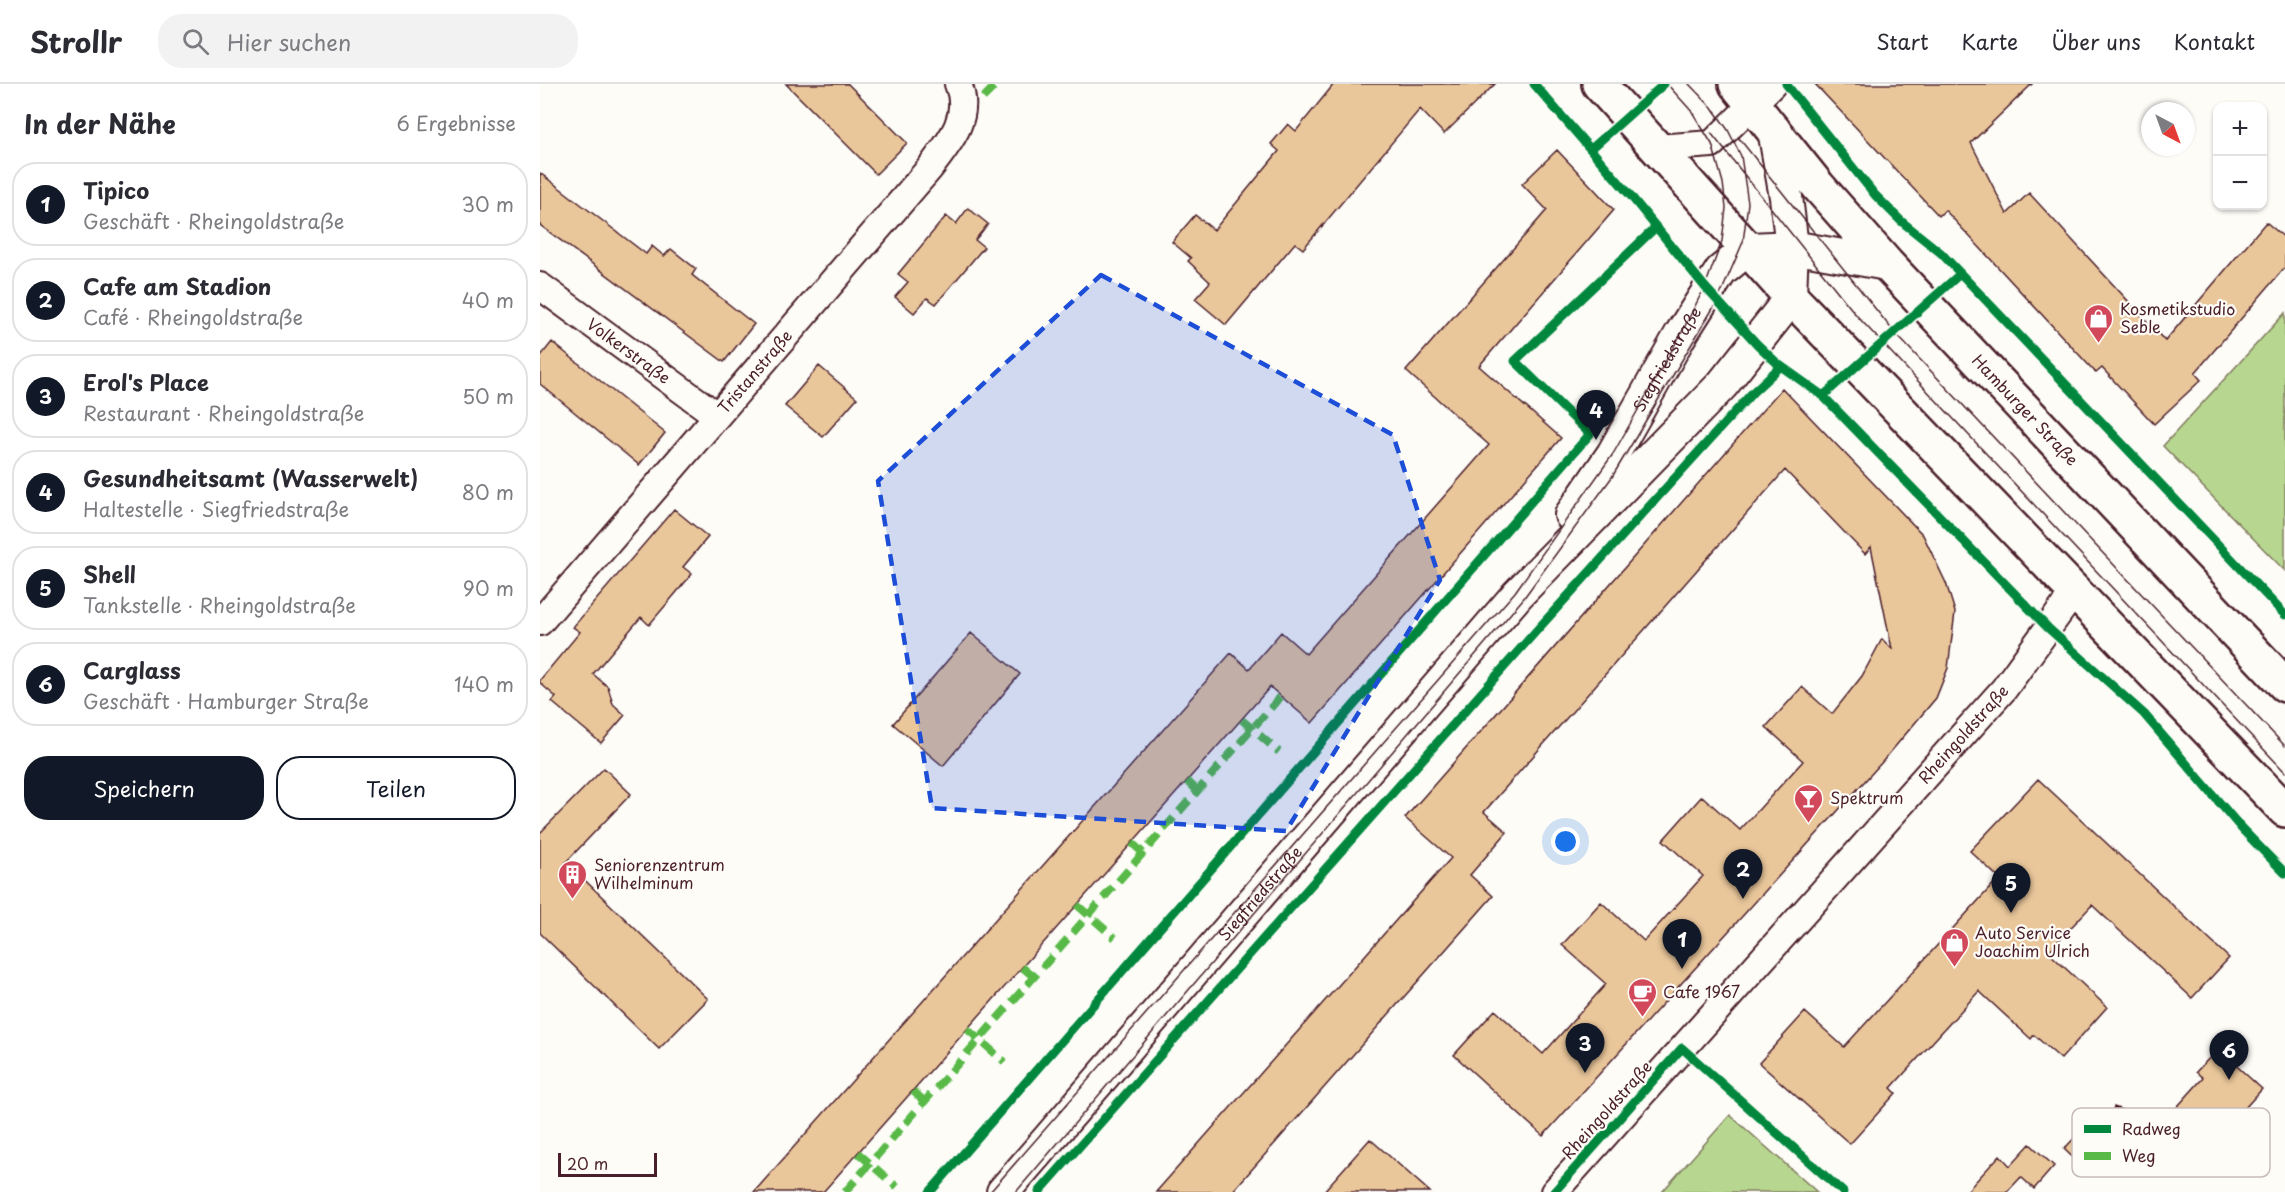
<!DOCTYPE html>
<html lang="de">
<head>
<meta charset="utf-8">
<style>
  :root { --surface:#fff; --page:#f2f2f3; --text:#2b2b33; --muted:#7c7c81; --line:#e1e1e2; --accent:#111827 }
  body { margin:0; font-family:"Playpen Sans",sans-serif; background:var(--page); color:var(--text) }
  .controls { position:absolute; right:18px; top:18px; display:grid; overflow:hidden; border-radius:12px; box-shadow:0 2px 4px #0004 }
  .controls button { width:54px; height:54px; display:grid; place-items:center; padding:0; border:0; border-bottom:2px solid var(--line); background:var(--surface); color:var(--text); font:30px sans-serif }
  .compass { position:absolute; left:1601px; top:18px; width:54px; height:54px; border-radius:50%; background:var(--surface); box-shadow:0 2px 4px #0004; rotate:139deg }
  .scale { position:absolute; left:18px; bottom:15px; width:99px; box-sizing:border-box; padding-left:6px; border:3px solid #4a1f2b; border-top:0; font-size:16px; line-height:21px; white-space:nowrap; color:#4a1f2b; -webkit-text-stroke:4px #fdfcf7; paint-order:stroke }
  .you { position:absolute; left:1026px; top:758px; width:21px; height:21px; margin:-15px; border:4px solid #fff; border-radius:50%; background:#1a73e8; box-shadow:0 0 0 9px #1a73e833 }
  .badge { display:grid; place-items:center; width:39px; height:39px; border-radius:50%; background:var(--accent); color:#fff; font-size:20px; font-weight:700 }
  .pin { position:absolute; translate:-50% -50px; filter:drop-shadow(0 2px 3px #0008) }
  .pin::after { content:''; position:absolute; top:32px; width:21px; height:18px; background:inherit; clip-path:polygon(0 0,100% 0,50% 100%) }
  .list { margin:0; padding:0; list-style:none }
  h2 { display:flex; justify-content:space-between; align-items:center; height:78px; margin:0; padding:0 24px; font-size:26px }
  h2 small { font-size:20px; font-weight:400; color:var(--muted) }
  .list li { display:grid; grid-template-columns:39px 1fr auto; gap:18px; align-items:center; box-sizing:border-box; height:84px; margin:0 12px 12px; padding:0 12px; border:2px solid var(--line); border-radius:24px }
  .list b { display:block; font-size:22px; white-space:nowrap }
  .list p { margin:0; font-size:20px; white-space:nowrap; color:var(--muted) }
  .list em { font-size:20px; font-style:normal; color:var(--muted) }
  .actions { display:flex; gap:12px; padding:18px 24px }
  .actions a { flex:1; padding:14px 0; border:2px solid var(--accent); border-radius:24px; text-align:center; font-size:21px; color:var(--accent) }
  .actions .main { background:var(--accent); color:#fff }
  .icon { flex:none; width:33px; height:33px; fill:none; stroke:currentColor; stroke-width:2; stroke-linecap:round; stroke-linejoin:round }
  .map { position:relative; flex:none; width:1745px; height:1108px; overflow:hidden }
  header { display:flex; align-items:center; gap:36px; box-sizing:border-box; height:84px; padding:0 30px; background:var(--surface); border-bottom:2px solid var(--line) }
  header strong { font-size:28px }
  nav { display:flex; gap:33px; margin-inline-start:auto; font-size:21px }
  .search { width:420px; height:54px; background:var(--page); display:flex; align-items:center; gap:15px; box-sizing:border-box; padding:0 21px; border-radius:24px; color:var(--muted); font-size:22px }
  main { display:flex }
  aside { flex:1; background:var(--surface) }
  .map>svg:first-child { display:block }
  .green { fill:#b7d790; stroke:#807b5e; stroke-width:1.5 }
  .building { fill:#eac79b; stroke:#4a1f2b; stroke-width:1.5 }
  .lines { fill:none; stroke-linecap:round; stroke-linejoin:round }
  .minor-casing { stroke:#4a1f2b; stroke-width:30 }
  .tertiary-casing { stroke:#4a1f2b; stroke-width:36 }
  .secondary-casing { stroke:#4a1f2b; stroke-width:38 }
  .minor { stroke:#fdfcf7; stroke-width:26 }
  .tertiary { stroke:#fdfcf7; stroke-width:32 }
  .secondary { stroke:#fdfcf7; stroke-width:33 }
  .tram { stroke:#4a1f2b; stroke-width:1.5 }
  .quiet { stroke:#58b947; stroke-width:8; stroke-dasharray:15 8; stroke-linecap:butt }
  .cycleway-casing { stroke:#fdfcf7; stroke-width:13 }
  .cycleway { stroke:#00873e; stroke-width:9 }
  .marked { fill:#1d4ed8; fill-opacity:0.2; stroke:#1d4ed8; stroke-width:4.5; stroke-dasharray:12 8; stroke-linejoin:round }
  .labels { text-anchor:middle; stroke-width:4.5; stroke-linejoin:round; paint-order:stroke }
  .poi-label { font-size:16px; fill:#4a1f2b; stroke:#fdfcf7; text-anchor:start }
  .street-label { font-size:16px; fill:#4a1f2b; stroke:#fdfcf7 }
  .key { fill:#fdfcf7; stroke:#c7baba; stroke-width:1.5 }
  .key-label { font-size:16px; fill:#4a1f2b }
</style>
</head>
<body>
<header>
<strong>Strollr</strong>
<div class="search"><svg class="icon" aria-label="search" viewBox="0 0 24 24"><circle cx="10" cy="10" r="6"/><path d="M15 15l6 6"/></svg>Hier suchen</div>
<nav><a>Start</a><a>Karte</a><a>Über uns</a><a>Kontakt</a></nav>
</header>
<main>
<aside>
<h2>In der Nähe<small>6 Ergebnisse</small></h2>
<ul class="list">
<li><span class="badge">1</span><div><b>Tipico</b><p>Geschäft · Rheingoldstraße</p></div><em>30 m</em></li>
<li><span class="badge">2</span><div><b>Cafe am Stadion</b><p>Café · Rheingoldstraße</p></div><em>40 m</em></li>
<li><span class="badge">3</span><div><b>Erol's Place</b><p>Restaurant · Rheingoldstraße</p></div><em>50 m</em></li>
<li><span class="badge">4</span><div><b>Gesundheitsamt (Wasserwelt)</b><p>Haltestelle · Siegfriedstraße</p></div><em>80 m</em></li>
<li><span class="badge">5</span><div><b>Shell</b><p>Tankstelle · Rheingoldstraße</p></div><em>90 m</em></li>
<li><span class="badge">6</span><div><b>Carglass</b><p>Geschäft · Hamburger Straße</p></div><em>140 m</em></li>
</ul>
<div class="actions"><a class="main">Speichern</a><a>Teilen</a></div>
</aside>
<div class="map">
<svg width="1745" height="1108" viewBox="0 0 1745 1108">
  <rect width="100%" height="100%" fill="#fdfcf7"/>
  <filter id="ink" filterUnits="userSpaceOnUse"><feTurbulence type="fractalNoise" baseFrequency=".0167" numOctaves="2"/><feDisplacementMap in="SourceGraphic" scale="12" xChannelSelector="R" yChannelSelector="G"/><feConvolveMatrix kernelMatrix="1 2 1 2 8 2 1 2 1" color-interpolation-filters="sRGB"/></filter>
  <g filter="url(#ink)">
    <!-- green -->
    <path class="green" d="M1745,229V487L1623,362Z
      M1190,1031L1277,1108H1122Z"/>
    <!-- building -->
    <path class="building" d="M246,0H308L367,59L336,90Z
      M794,0H955L904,50L880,25L763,165L755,159L686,241L655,215L670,198L648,177L651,174L632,158L655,131L674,146L739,67L731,60L748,40L756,47Z
      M1275,0H1492L1431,59L1467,130L1489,109L1625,257L1726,138L1745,154V183L1655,289L1661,296L1614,340L1562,284L1556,289L1405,126L1399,132Z
      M1017,66L1074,126L939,282L1021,354L772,639L730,603L283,1108H214L691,569L709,585L741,548L766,570L949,361L866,287L1007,126L982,100Z
      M0,89L106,170L112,162L124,172L131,165L156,185L152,191L214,240L184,278L0,141Z
      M428,124L448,140L435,156L444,163L396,220L387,214L374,229L355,213L368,198L358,190L406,132L416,140Z
      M12,258L125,349L99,381L0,300V273Z
      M279,282L317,314L283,353L245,322Z
      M1242,304L1383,451L1406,499L1415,528L1408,584L1396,614L1343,677L1003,1052L914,971L955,926L1003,970L1066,900L1022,861L1061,818L1104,857L1163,792L1123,756L1162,712L1200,746L1263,677L1226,643L1262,603L1292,630L1322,592L1342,555L1352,565L1331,463L1325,470L1245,386L944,728L967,748L930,791L953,812L692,1108H616L911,774L865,734Z
      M134,425L168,453L143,483L152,490L109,541L101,533L53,590L68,603L73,620L85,631L61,659L12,618L16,613L0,599V596L40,548L33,543Z
      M431,549L480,590L403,682L353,640Z
      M64,684L91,710L26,778L168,915L119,965L0,849V749Z
      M1498,695L1689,874L1652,914L1552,821L1508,868L1567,923L1521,975L1494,951L1491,955L1439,907L1351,1004L1356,1009L1310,1060L1219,979L1265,928L1304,963L1459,794L1430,767Z
      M1678,965L1722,1005L1670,1063L1633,1048L1624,1071L1565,1046L1574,1023L1621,1041L1663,994L1656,988Z
      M1542,1046L1564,1067L1546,1086L1524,1065Z
      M830,1055L890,1108H783Z
      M1490,1060L1514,1082L1494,1105L1481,1093L1467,1108H1426L1460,1071L1470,1082Z"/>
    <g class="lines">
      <defs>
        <g id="minor">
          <path d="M1117,64L1172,60L1233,0"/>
          <path id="s1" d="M0,202L176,331"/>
          <path id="s2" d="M0,538L390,84C409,59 432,33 418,0"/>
          <path id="s3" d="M1014,1108L1464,605L1535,507"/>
        </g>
        <g id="tertiary">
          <path id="s4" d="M1031,431L1073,370L1141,250L1181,187L1198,173L1210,165L1252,163L1347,180"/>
          <path id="s5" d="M463,1108L978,510L1182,301L1240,228L1250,212L1252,163L1246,113L1234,46"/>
        </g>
        <g id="secondary">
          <path d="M1059,0L1250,212L1745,726"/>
          <path id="s6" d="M1196,0L1278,102L1347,180L1745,601"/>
        </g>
      </defs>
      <!-- minor casing -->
      <use href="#minor" class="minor-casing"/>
      <!-- tertiary casing -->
      <use href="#tertiary" class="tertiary-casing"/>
      <!-- secondary casing -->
      <use href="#secondary" class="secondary-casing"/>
      <!-- minor -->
      <use href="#minor" class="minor"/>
      <!-- tertiary -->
      <use href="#tertiary" class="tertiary"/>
      <!-- secondary -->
      <use href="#secondary" class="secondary"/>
      <!-- tram -->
      <path class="tram" d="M1127,0L1155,31
        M1149,0L1176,28
        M1171,49L1317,232L1745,688
        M1198,53L1354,248L1745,662
        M450,1108L975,508L1073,370L1141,250L1166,200L1182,157L1186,124L1183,99L1172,60L1151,26
        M476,1108L983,515L1072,393L1178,216L1203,158L1208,119L1201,72L1188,46L1171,22"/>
      <!-- quiet -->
      <path class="quiet" d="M443,14L457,0
        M702,636L739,668
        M647,697L658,707
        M592,759L603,769
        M537,821L575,854
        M482,883L494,893
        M427,945L465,978
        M373,1007L385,1018
        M318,1069L357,1103
        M305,1108L741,612"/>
      <defs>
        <path id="cycleway" d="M994,0L1090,111L1165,203L1217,260L1238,280L1283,312L1508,544L1604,630L1702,745L1745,789
          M1246,0L1335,111L1361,137L1401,169L1745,531
          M1051,65L1124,0
          M1283,312L1420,190
          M390,1108L1050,350L975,277L1116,143
          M499,1108L997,546L1213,308L1241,282
          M1014,1108L1142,964L1303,1108"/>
      </defs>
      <!-- cycleway casing -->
      <use href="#cycleway" class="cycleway-casing"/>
      <!-- cycleway -->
      <use href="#cycleway" class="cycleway"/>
    </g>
  </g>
  <!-- marked area -->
  <path class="marked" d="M561,191L853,351L900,496L746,747L392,724L338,397Z"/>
  <!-- icons -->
  <defs>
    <symbol id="shop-pin" viewBox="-11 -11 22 30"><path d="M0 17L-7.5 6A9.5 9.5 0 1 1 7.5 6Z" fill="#d1495b" stroke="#fdfcf7"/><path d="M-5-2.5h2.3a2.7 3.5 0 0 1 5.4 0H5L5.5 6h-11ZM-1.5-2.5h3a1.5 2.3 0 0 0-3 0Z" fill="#fff"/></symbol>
    <symbol id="bar-pin" viewBox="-11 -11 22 30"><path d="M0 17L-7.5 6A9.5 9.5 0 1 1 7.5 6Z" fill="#d1495b" stroke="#fdfcf7"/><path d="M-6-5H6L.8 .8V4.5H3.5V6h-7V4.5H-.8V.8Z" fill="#fff"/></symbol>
    <symbol id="building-pin" viewBox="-11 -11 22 30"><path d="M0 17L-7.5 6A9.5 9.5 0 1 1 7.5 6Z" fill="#d1495b" stroke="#fdfcf7"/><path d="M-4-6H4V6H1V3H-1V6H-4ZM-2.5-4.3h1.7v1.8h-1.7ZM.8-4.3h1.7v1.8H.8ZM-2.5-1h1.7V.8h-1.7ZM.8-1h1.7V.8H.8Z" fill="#fff"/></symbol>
    <symbol id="cafe-pin" viewBox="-11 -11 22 30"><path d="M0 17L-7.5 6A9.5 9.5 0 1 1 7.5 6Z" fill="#d1495b" stroke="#fdfcf7"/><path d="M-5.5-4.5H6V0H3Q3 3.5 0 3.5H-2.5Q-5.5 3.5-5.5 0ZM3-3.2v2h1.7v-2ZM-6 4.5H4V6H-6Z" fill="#fff"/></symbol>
  </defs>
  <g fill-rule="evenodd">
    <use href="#shop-pin" x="1542" y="218" width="33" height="45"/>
    <use href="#bar-pin" x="1252" y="698" width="33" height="45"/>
    <use href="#building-pin" x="16" y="774" width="33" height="45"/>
    <use href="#shop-pin" x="1398" y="842" width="33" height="45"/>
    <use href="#cafe-pin" x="1086" y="892" width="33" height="45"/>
  </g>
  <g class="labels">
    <!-- poi labels -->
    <g class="poi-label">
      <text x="1580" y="231">Kosmetikstudio<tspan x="1580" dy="18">Seble</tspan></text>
      <text x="1290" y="720">Spektrum</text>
      <text x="54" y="787">Seniorenzentrum<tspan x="54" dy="18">Wilhelminum</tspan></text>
      <text x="1435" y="855">Auto Service<tspan x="1435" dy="18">Joachim Ulrich</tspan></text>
      <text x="1123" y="914">Cafe 1967</text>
    </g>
    <!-- street labels -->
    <g class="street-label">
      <text dy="6" stroke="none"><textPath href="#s1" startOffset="110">Volkerstraße</textPath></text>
      <text dy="6" stroke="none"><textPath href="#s4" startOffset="183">Siegfriedstraße</textPath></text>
      <text dy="6" stroke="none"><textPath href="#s2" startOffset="330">Tristanstraße</textPath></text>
      <text dy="6" stroke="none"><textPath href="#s6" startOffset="436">Hamburger Straße</textPath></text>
      <text dy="6" stroke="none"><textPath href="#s3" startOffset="614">Rheingoldstraße</textPath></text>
      <text dy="6" stroke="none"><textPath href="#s5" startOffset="394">Siegfriedstraße</textPath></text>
      <text transform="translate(1067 1026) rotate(-48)" y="6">Rheingoldstraße</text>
    </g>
  </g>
  <!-- legend -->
  <rect x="1532" y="1024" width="198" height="69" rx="9" class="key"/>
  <rect x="1544" y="1041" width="27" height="8" fill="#00873e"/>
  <rect x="1544" y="1068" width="27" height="8" fill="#58b947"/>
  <g class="key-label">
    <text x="1582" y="1051">Radweg</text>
    <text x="1582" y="1078">Weg</text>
  </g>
</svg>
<div class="controls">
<button>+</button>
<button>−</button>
</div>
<svg class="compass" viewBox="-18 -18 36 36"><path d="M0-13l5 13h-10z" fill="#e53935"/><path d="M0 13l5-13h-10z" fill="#7c7c81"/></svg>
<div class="scale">20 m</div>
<div class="you"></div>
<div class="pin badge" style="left:1142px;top:885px">1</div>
<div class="pin badge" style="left:1203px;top:815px">2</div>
<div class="pin badge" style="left:1045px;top:989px">3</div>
<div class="pin badge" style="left:1056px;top:356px">4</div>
<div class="pin badge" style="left:1471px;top:829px">5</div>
<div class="pin badge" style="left:1689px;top:996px">6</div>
</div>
</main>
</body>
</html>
